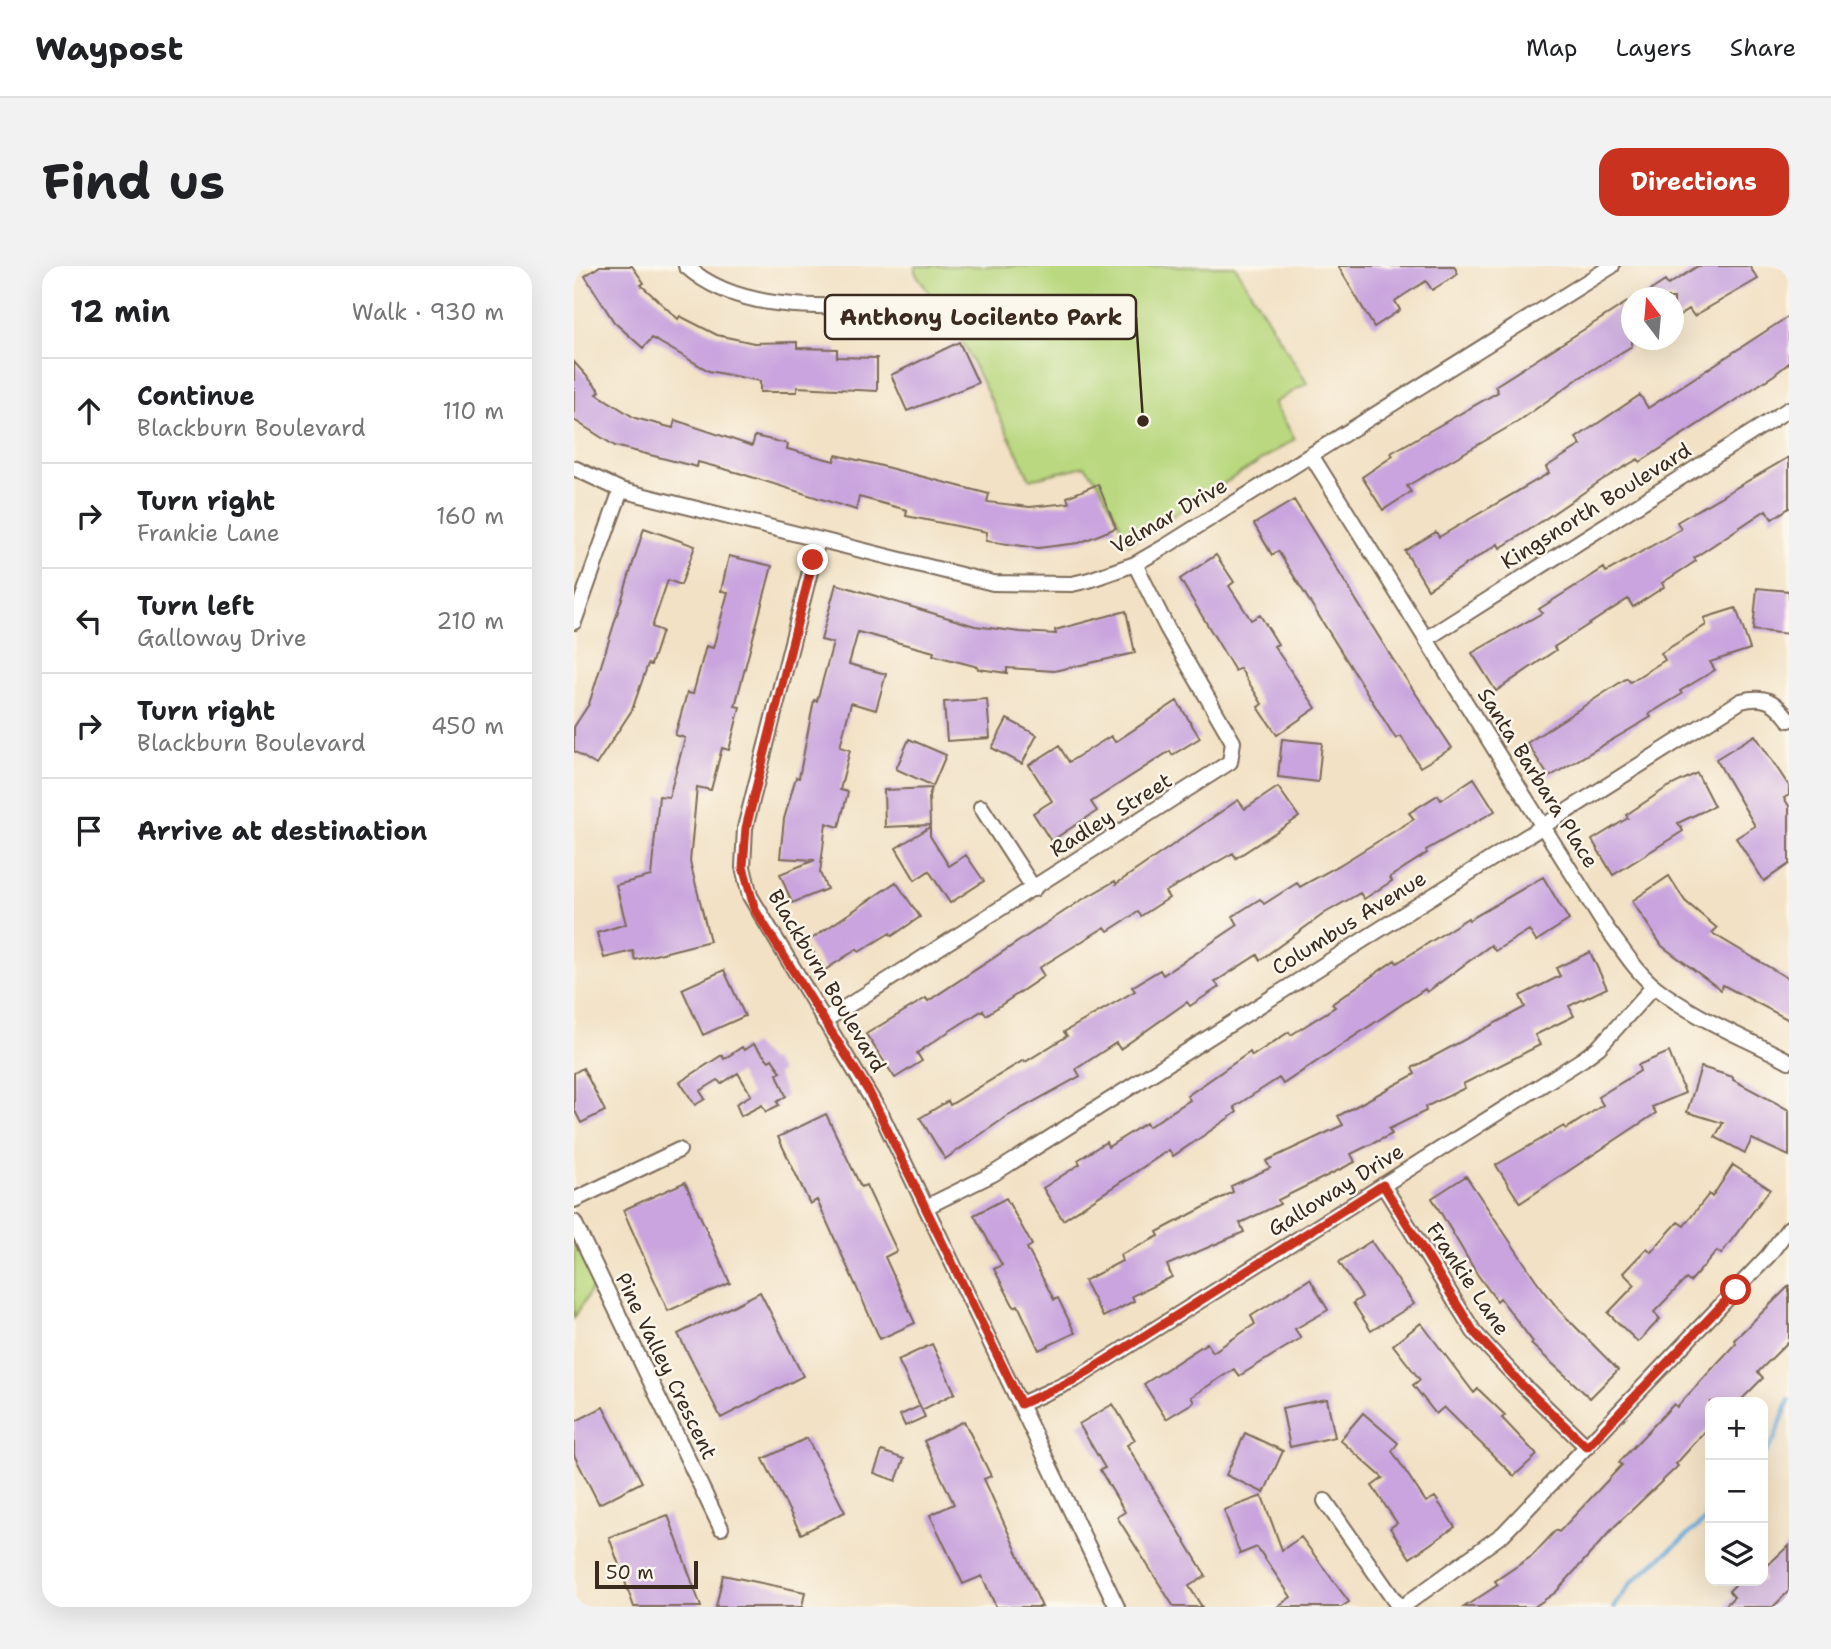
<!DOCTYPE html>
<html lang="en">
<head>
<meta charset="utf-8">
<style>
  :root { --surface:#fff; --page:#f2f2f2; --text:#202124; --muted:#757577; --line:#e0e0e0; --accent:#c8321e }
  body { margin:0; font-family:"Shantell Sans",sans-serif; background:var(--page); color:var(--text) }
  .controls { position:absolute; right:21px; bottom:21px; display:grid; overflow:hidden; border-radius:14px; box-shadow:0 7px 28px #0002 }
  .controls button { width:63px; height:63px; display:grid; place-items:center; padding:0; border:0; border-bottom:2px solid var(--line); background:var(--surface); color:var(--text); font:35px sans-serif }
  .compass { position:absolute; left:1047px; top:21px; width:63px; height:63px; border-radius:50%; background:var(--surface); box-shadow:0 7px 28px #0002; rotate:344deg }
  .scale { position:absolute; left:21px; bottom:18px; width:103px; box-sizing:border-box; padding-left:7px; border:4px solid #3b2a1e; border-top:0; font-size:19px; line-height:24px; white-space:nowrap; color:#3b2a1e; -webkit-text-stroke:5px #fbf7ec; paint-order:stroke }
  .stop { position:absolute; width:21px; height:21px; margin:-16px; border:5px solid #c8321e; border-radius:50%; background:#fff }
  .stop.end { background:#c8321e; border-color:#fff; box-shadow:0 2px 7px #0008 }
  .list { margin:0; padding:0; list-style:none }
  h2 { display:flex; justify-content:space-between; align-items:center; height:91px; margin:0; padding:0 28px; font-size:30px }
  h2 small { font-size:23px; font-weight:400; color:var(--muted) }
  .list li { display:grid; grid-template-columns:46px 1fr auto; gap:21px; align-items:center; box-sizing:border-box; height:105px; padding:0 28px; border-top:2px solid var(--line) }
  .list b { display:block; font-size:26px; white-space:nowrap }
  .list p { margin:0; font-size:23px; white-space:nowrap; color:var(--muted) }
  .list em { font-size:23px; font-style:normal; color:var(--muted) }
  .icon { flex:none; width:38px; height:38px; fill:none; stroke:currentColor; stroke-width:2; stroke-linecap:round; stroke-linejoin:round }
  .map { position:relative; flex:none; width:1215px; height:1341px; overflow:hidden; border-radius:21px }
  header { display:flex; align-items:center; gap:42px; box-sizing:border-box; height:98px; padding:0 35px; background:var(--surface); border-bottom:2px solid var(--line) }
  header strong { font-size:33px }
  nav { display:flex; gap:38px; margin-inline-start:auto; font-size:24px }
  .intro { display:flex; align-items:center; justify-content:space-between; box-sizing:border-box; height:168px; padding:0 42px }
  h1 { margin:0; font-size:49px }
  .button { padding:18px 32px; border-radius:21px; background:var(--accent); color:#fff; font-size:24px; font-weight:700 }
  main { display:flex; gap:42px; padding:0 42px }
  aside { flex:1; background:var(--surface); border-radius:21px; box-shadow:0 7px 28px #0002 }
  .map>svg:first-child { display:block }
  .green { fill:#b9d87f; stroke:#7a814e; stroke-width:2 }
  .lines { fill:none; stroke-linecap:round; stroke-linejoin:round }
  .stream { stroke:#66aadb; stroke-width:4.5 }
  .building { fill:#c9a4de }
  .minor-casing { stroke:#7b6a58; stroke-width:18 }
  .minor { stroke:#fff; stroke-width:14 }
  .route { stroke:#c8321e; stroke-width:9 }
  .labels { text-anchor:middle; stroke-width:5; stroke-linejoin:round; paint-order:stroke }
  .street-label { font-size:21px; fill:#3b2a1e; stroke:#fbf7ec }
  .leader { fill:none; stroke:#3b2a1e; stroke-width:2.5 }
  .callout-dot { fill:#3b2a1e; stroke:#fbf7ec; stroke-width:2.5 }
  .callout { fill:#fbf7ec; stroke:#3b2a1e; stroke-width:2.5 }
  .callout-label { font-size:23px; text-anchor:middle; font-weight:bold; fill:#3b2a1e }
</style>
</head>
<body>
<header>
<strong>Waypost</strong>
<nav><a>Map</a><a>Layers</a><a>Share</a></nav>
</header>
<div class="intro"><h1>Find us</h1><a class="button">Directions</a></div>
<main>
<aside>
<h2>12 min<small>Walk · 930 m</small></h2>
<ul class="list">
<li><svg class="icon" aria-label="ahead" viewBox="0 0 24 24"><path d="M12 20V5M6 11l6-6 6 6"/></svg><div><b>Continue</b><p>Blackburn Boulevard</p></div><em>110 m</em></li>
<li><svg class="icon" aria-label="right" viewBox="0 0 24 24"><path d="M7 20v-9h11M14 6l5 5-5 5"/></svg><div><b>Turn right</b><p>Frankie Lane</p></div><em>160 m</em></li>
<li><svg class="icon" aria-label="left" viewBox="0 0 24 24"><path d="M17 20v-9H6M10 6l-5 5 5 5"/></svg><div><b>Turn left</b><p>Galloway Drive</p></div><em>210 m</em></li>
<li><svg class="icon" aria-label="right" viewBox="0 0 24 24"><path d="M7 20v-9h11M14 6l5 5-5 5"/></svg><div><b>Turn right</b><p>Blackburn Boulevard</p></div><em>450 m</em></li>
<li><svg class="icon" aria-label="arrive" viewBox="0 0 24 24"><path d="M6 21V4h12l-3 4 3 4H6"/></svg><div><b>Arrive at destination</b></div></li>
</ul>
</aside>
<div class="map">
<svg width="1215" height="1341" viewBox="0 0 1215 1341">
  <rect width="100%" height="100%" fill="#fbf7ec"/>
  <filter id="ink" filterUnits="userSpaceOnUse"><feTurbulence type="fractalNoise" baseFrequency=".0143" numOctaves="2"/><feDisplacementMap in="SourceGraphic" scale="14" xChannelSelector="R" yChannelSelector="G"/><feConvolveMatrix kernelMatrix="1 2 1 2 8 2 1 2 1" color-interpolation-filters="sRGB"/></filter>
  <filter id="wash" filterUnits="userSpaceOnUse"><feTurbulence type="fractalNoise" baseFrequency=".00686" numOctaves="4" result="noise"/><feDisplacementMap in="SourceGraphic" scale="28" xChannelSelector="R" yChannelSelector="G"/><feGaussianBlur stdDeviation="1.57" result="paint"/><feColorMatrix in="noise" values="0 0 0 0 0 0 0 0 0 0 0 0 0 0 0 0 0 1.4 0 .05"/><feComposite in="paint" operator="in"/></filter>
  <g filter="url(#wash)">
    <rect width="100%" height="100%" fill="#f2e1c4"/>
    <!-- green -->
    <path class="green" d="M341,0H661L733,117L700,137L721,173L555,277L525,217L511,200L456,213L388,75L341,6Z
      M0,971L27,1008L0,1052Z"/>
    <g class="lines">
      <!-- stream -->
      <path class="stream" d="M1189,1190L1200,1174L1215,1134
        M1040,1341L1058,1316L1136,1250"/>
    </g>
    <g id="blocks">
      <!-- building -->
      <path class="building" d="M26,0H58L70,17L67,19L104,53L106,50L143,69L180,77L223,76V82L263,83V91L303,92V125L223,121V126H186V115L135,105L78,72L69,82L40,56L11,10Z
        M764,0H880L884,8L858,24L852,15L830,29L821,35L826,44L800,61Z
        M1124,0H1175L1184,13L1120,50L1115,43L1100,53V32H1065L1091,15L1094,19Z
        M1058,33V80L1005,112L945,155L833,220L837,226L809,244L788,211L819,190L817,187L924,126L921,120Z
        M1215,50V97L1200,109L1066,196L1064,193L1028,214L955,264L926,282L924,278L854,323L831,285L862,266L865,271L975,207L972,201L1007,179L1002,172L1066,129L1074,142Z
        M385,76L404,117L333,145L317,109Z
        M0,96L26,125L23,128L61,152L99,162L101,154L178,180L181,170L214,178L213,183L260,195L262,189L300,198L415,228L413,236L456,241L495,237L493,231L524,218L542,262L505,277L464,282L412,275L413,266L332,250L333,244L285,231L282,244L165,207L124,196L123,201L41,180L0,154Z
        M1215,191V242L1198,253L1192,244L1120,292L1122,295L1088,317L1090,321L1059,341L1054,333L980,381L982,384L922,425L898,387L968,347L965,343L1030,302L1032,306L1107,263L1103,256Z
        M720,234L818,392L878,482L846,501L827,470L822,473L704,285L698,289L680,258Z
        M70,262L121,280L107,319L94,314L78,361L88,365L77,399L74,398L58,444L22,499L0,485V461L15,438Z
        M642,289L660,316L655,320L677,354L686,349L704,378L700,380L742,442L703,469L684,441L688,438L666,402L661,405L606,313Z
        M155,290L198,300L161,440L166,441L155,484L148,482L137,524L123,521L116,596L136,675L61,694L59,685L30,692L23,667L52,658L42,619L77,610L85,530L95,531L111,472L101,469L113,427L119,428L132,380L139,382L154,326L147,325Z
        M262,318L401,360L446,366L482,368L481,364L552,345L561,387L480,405L433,402V407L404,403V401L359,389L360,386L284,366L275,398L312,408L302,444L277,437L266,481L276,484L266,524L274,526L265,561L252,557L246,607L253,623L218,637L206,608L241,594L206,592L210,553L222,511L225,512L240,434L243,435L259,377L247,374Z
        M1183,322L1215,325V368L1179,364Z
        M1162,342L1176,383L1136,396L1141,404L1106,425L1108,428L1075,448L1077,451L975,511L953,477L1053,412L1056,416L1091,394L1087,387L1132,359L1130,352Z
        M413,433L416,472L373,475L370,436Z
        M603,435L626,472L598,489L596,485L517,536L523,545L477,575L459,547L478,535L455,499L485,480L495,496L537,470L541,476Z
        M433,453L463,469L448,498L418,482Z
        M1181,469L1215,520V529L1210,532L1215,540V598L1190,615L1162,572L1181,560L1142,493Z
        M335,473L372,489L359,520L322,503Z
        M708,473L748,477L744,516L704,511Z
        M1123,507L1140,540L1104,557L1109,565L1039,609L1018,574L1054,552L1052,549L1092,522Z
        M900,512L921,545L852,584L853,587L816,611L818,615L790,633L786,627L751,647L686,694L683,689L641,716L645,721L616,740L613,736L546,783L542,777L502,803L506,810L432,851L371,893L346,852L374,835L376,839L450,794L451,796L493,770L490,766L561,725L558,721L586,704L589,709L664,659L659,650L686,633L690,638L723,617L726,621L764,600L840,553L835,547L864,529L867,534Z
        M704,521L725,551L662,592L659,587L591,626L595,632L567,650L564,646L534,665L531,661L465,702L470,710L412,749L409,744L374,766L343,787L348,795L321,812L292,768L352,732L354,735L506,635L541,615L542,618L664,534L671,543Z
        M358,522L355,529L356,559L311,561L310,524Z
        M356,561V570L375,600L392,589L410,615L376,637L355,605L341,614L322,582Z
        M1095,610L1111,635L1143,662L1138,667L1215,713V754L1149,719L1147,724L1088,680L1058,635Z
        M969,611L995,654L962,675L955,664L921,685L917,679L853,726L851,723L709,818L705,812L660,841L663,846L629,870L599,890L595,884L489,954L469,922L506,898L504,894L532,876L534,881L572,857L574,861L616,834L613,830L676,786L678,790L715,766L717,769L761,741L758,738L821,694L823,697L894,652L895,654Z
        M322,616L346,651L318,670L316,667L285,686L283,683L251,704L233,676Z
        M1016,686L1033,722L995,740L1000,750L961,769L966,779L889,818L891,822L851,841L852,845L815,863L818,868L777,888L781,896L704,934L706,938L666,957L670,966L593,999L598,1011L558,1030L560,1035L529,1051L510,1015L548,995L546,989L585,970L583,966L659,926L657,920L696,902L692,895L769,859L764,850L841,808L838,802L951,741L946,730L986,710L982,702Z
        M150,704L171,750L129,769L108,723Z
        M179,778L195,795L198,793L207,806L203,808L212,830L203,836L205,839L192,846L188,839L167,850L162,838L177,829L164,807L147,818L144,814L126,825L131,833L121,839L106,816L148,789L150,793L168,781L170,784Z
        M1095,786L1111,827L1078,841L1082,847L946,937L922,899L990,860L992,863L1029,839L1024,831L1066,805L1064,799Z
        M1127,801L1159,811V814L1215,844V890L1178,873L1171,887L1141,871L1149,857L1113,846Z
        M9,802L31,845L7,857L0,843V807Z
        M252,848L287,921L292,919L323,985L311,991L341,1057L306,1073L243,934L236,938L204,871Z
        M1159,899L1196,923L1147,988L1143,985L1116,1016L1112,1013L1080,1046L1086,1053L1064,1076L1034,1047L1061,1019L1049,1007L1073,982L1077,986L1104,956L1110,960L1135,928L1138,931Z
        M892,910L962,1014L985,1044L1044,1104L1016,1132L957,1078L959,1076L926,1032L923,1035L903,1008L858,932Z
        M111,916L156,1017L94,1045L49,944Z
        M432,932L458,979L453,982L480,1034L484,1032L501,1067L465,1084L444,1039L440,1041L420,1003L428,999L400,949Z
        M797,975L840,1038L797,1065L779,1037L788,1031L765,996Z
        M736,1013L754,1044L721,1063L727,1072L665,1110L660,1103L617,1131L620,1136L592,1153L570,1118L633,1077L639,1086L681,1058L677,1050Z
        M1215,1020V1075L1184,1106L1189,1112L1165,1136H1136V1160L1102,1198L1104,1200L1041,1260L982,1326L960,1341H890L924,1319L921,1315L958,1290L982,1264L985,1266L1048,1199L1045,1196L1100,1138L1103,1141L1162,1077L1160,1074Z
        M186,1026L229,1110L147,1152L104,1068Z
        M847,1057L900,1127L904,1123L931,1149L928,1152L963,1189L940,1210L870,1141L862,1148L839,1119L846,1114L819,1079Z
        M358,1078L381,1127L348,1144L324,1094Z
        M753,1133L761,1171L716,1181L708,1142Z
        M539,1138L561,1174L553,1179L632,1310L615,1320L628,1341H600L543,1251L551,1246L526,1204L531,1202L505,1158Z
        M346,1140L351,1151L331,1160L326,1149Z
        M29,1141L68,1216L25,1238L0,1189V1156Z
        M789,1147L824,1177L818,1185L852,1236L861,1231L881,1261L836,1292L816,1262L823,1257L798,1220L809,1212L766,1174Z
        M390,1155L417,1210L410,1213L468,1341H422L408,1310L389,1318L356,1249L380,1238L350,1175Z
        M671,1167L709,1185L690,1227L652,1209Z
        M233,1172L271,1246L227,1268L189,1193Z
        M308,1185L330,1193L322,1215L300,1207Z
        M688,1230L708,1284L727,1271L775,1336L767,1341H703L717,1331L683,1281L666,1288L650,1244Z
        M94,1249L127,1341H60L35,1271Z
        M1215,1279V1325L1199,1341H1150L1160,1331L1155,1325L1165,1315H1189V1304Z
        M149,1309L231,1326L228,1341H142Z"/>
    </g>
  </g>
  <g filter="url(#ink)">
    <use href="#blocks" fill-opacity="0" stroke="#7b6a58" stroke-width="2"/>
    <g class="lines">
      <defs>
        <path id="minor" d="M112,0C167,50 256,39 325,40
          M737,189L1033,663C1048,682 1062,706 1081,721C1122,753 1170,771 1215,795
          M0,202L47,224L419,317L498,318L515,314L561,298L592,280L1038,0
          M244,274L171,562L169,601L176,630L308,850L543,1341
          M0,356L47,224
          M852,373L1215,143
          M407,541L460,623
          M250,755L656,496L659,476L593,362L561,298
          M809,919L900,1066L949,1119L1013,1181
          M0,934L105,884
          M352,941L419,908L1167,435C1191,429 1201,435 1215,454
          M0,956L147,1262
          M447,1138L502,1113L1009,793L1025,781L1080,720
          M751,1235L825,1341
          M828,1341L929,1268L1194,990L1215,962"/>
      </defs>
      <!-- minor casing -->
      <use href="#minor" class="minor-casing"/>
      <!-- minor -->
      <use href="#minor" class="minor"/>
    </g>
  </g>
  <g class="lines" filter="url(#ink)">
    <!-- route -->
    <path class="route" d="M239,294L172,562L169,601L181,644L295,826L447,1138L502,1113L809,919L900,1066L948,1119L1013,1181L1162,1024"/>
  </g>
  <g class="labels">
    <!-- street labels -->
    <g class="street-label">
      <text transform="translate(1022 240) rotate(-32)" y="7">Kingsnorth Boulevard</text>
      <text transform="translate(595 250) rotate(-30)" y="7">Velmar Drive</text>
      <text transform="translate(964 512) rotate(58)" y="7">Santa Barbara Place</text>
      <text transform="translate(537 549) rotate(-32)" y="7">Radley Street</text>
      <text transform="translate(775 657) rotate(-32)" y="7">Columbus Avenue</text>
      <text transform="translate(253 715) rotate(59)" y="7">Blackburn Boulevard</text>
      <text transform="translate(762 924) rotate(-32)" y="7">Galloway Drive</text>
      <text transform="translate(894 1013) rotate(56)" y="7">Frankie Lane</text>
      <text transform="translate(92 1100) rotate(64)" y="7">Pine Valley Crescent</text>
    </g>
  </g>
  <!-- callouts -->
  <path class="leader" d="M569 155L562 51"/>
  <circle class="callout-dot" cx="569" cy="155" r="7"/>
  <rect class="callout" x="251" y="29" width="311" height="44" rx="7"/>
  <g class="callout-label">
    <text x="407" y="59">Anthony Locilento Park</text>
  </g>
</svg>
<div class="controls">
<button>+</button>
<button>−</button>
<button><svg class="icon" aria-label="layers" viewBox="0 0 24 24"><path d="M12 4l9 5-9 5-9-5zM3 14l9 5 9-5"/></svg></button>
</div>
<svg class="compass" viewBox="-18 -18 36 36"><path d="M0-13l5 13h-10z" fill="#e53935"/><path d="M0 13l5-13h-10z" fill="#757577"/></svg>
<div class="scale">50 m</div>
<div class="stop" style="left:1162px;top:1024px"></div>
<div class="stop end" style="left:239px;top:294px"></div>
</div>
</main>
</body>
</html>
